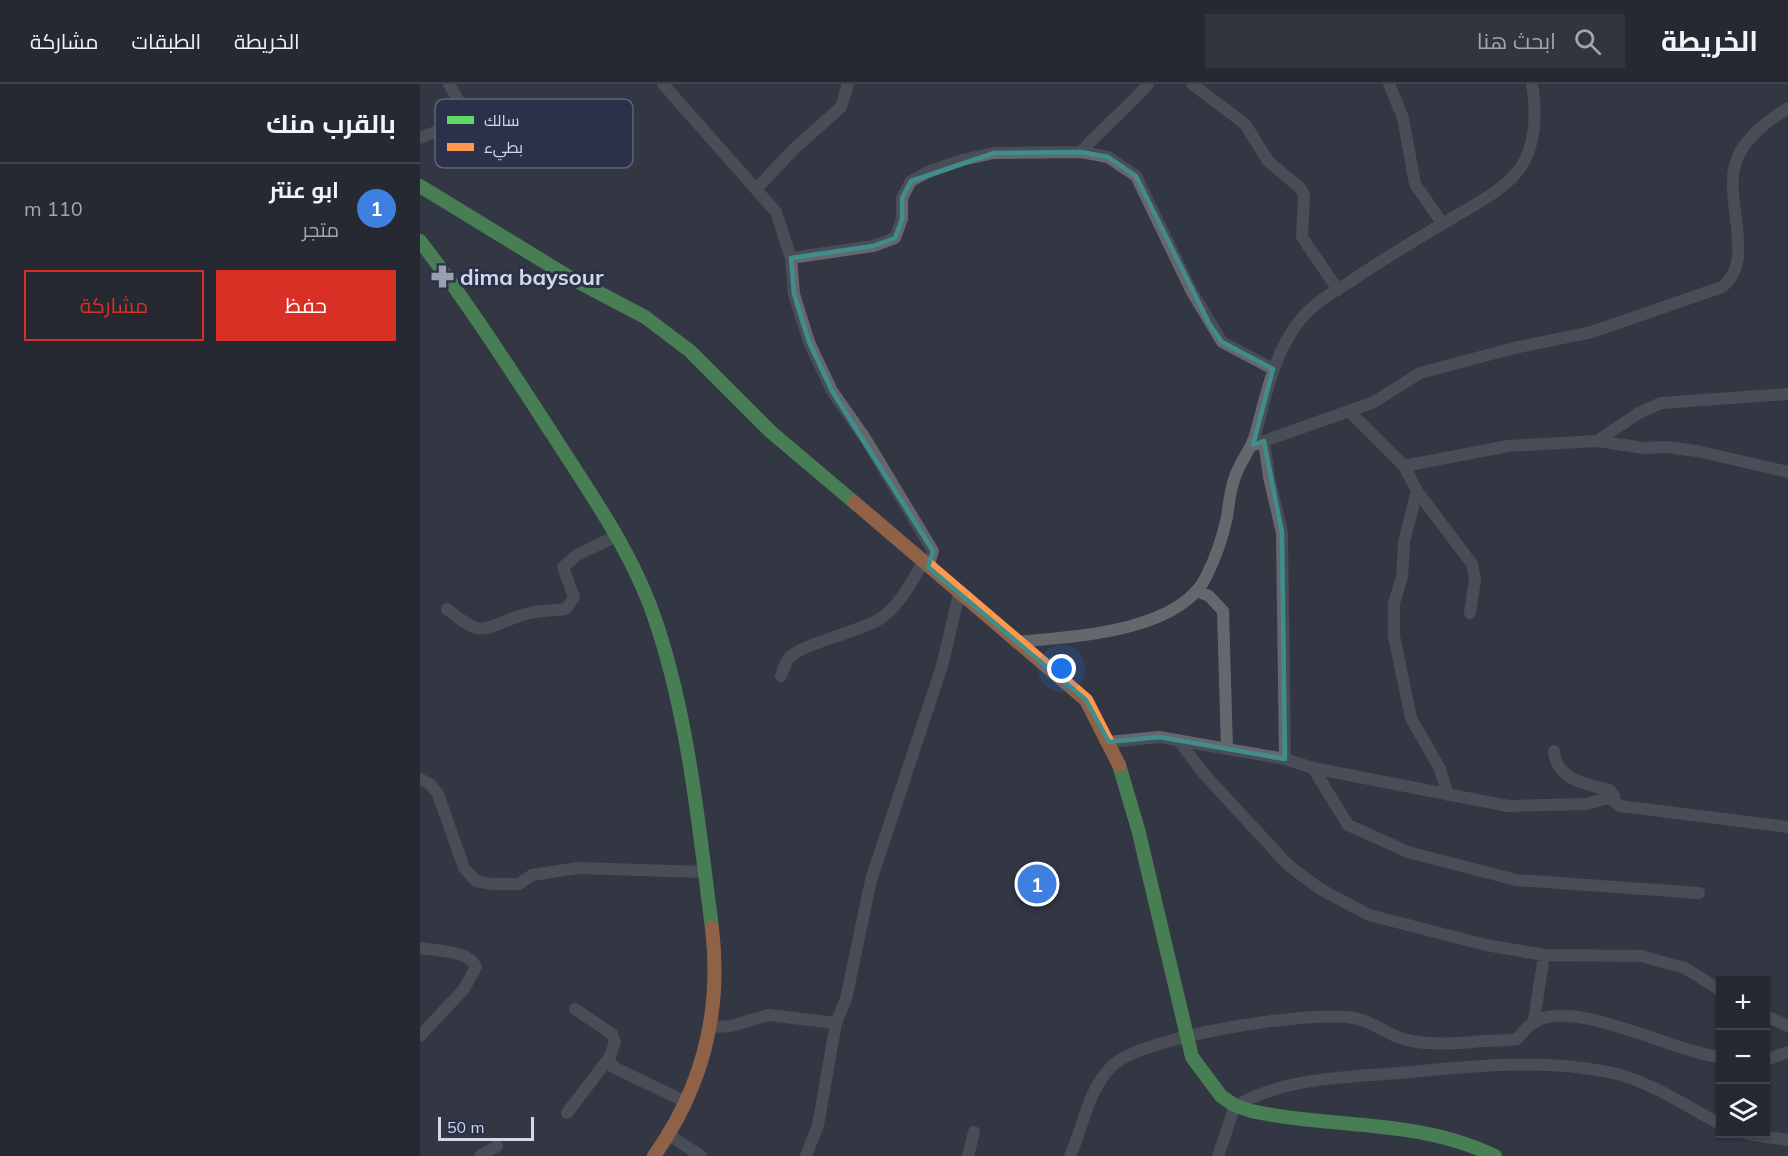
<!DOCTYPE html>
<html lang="ar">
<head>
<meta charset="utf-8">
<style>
  :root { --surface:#262832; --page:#32343e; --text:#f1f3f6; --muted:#a4a6ac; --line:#42444d; --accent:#d93025 }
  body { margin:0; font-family:Mulish,Cairo,sans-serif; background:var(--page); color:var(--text); direction:rtl }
  .controls { position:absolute; right:18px; bottom:18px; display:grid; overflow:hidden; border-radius:0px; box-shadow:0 2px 4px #0004 }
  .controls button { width:54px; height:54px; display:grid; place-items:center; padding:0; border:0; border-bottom:2px solid var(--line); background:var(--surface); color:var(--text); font:30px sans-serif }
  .scale { position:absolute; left:18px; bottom:15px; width:96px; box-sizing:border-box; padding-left:6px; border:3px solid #d2d7e6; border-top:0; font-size:16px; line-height:21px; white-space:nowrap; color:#d2d7e6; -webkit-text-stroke:4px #2c314a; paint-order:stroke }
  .you { position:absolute; left:642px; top:585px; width:21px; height:21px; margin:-15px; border:4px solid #fff; border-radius:50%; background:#1a73e8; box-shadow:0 0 0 9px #1a73e833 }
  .badge { display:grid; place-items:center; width:39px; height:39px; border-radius:50%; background:var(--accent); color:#fff; font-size:20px; font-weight:700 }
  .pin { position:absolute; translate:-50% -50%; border:3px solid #fff; box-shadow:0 2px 6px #0006 }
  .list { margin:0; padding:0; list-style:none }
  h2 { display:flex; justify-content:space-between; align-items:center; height:78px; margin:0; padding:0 24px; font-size:26px }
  h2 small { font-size:20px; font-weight:400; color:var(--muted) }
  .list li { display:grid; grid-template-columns:39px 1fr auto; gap:18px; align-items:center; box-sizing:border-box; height:90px; padding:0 24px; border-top:2px solid var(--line) }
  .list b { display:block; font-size:22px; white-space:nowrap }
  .list p { margin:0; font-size:20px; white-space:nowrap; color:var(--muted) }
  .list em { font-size:20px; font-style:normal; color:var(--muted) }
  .actions { display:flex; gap:12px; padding:18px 24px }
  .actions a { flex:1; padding:14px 0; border:2px solid var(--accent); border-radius:0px; text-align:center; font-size:21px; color:var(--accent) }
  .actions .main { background:var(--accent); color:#fff }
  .icon { flex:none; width:33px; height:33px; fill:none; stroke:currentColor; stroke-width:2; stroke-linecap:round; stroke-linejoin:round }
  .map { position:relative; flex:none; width:1368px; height:1072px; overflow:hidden; direction:ltr }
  header { display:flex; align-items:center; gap:36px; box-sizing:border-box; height:84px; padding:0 30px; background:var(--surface); border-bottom:2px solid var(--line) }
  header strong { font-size:28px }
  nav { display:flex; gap:33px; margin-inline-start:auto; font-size:21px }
  .search { width:420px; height:54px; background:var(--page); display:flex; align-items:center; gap:15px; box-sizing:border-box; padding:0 21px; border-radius:0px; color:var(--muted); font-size:22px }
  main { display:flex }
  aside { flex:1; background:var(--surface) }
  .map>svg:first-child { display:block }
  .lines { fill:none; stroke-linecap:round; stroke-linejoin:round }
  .street { stroke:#64686d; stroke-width:12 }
  .fast { stroke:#63d668; stroke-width:14 }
  .slow { stroke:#ff974d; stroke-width:14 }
  .marked { fill:none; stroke:#408e8c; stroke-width:4.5; stroke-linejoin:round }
  .labels { text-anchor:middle; stroke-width:6; stroke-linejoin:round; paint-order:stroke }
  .poi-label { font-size:22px; font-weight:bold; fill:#d2d7e6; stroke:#2c314a; text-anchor:start }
  .key { fill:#2c314a; stroke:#5e6379; stroke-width:1.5 }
  .key-label { font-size:16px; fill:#d2d7e6 }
</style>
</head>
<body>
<header>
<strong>الخريطة</strong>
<div class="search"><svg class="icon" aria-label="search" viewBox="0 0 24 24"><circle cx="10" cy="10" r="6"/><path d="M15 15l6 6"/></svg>ابحث هنا</div>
<nav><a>الخريطة</a><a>الطبقات</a><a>مشاركة</a></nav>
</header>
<main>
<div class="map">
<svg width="1368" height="1072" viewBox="0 0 1368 1072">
  <rect width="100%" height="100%" fill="#333643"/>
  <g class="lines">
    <!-- street -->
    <path class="street" d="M29,0L49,35
      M243,0L356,128L371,174L374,210L389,258L412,307L445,354L513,467L508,483
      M772,0L825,40L848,77L880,104L884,111L882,153L918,206
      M969,0L983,34L995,100L1023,140
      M0,54L49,35L104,23
      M661,68C682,44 708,24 728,0
      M337,104L373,66L421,23L428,0
      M371,174L453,162L475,154L482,135V114L491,97L508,88L542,76L574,69L661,68L688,73L716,92L772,208L802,258L853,285
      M929,327L954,318L1000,289L1094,264L1172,248L1302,203C1338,176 1301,113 1317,75C1326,52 1348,37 1368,24
      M844,357L849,393L862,449L865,675
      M1177,357L1219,329L1241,319L1368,310
      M833,361L929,327L984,382L1088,362L1177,357L1224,364L1246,363L1277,367L1368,388
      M984,382L997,407L1052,480L1055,496L1050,529
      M997,407L984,458L982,493L974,519V552L991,634L1020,685L1028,711
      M777,507L789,512L803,527L807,665
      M27,525C63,554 60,546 99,532C114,526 131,527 146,525L154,513L143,483L157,471L196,452
      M595,558C649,553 758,549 786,493C795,475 803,452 807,433C809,420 810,405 815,393C820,377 832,365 836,348C847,308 854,268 881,235C894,219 914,208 931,197C965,174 1000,153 1036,132C1059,118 1093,101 1105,76C1117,52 1116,24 1112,0
      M361,592C363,587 365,580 368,575C379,560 441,548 461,534C481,520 491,498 503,479
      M759,657L784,690L868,781L900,805L949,831L1066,861L1124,871L1221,872L1265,884L1300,906
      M689,658L739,653L865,675L893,684L1088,722L1167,720L1194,712L1190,706C1167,701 1136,696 1134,667
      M893,684L928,741L988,768L1096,796L1279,809
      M0,695L10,700L18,710L44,784L56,797L72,800H99L112,791L158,784L283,788
      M1191,715L1200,722L1368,743
      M0,864C16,867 49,866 56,883L44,905L0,952
      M155,925L192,950L195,959L189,974L193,983L266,1018
      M1346,932L1368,942
      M1114,937L1124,871
      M292,943L311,942L348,931L416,939L426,915L451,796L522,582L539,510
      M1346,976L1368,968
      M147,1029L189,974
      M1327,1050L1368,1056
      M249,1051L281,1072
      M60,1072L77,1062
      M386,1072L398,1041L416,939
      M548,1072L554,1048
      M650,1072C664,1041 667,1007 692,982C723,952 890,926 934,934C951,937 964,948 980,954C1008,963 1036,959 1065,957C1076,956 1086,957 1097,955C1102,950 1106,943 1113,939C1151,912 1256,969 1300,973
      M798,1072L815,1022C865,994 923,993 979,989C1049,982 1124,974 1193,989C1231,998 1266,1022 1300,1040"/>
    <!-- fast -->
    <path class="fast" d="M0,102L149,193L225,233L270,267L351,348L435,419
      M0,157C48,219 90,285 133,351C172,412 215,472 237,541C269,638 279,744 292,844
      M699,681L718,745L772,973L801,1012L814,1021L831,1027C914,1045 995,1034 1075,1072"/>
    <!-- slow -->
    <path class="slow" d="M435,419L666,616L699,681
      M234,1072C283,1003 302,928 292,844"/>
  </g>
  <!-- marked area -->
  <path d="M0 0H1368V1072H0ZM661,68L688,73L716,92L790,241L802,258L853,285L833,361L844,357L862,449L865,675L739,653L689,658L666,616L508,483L513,467L412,307L389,258L374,210L371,174L453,162L475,154L482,135V114L491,97L574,69Z" fill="#333643" fill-opacity=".55" fill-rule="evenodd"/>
  <path class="marked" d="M661,68L688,73L716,92L790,241L802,258L853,285L833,361L844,357L862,449L865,675L739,653L689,658L666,616L508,483L513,467L412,307L389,258L374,210L371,174L453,162L475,154L482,135V114L491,97L574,69Z"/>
  <!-- icons -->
  <defs>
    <symbol id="pharmacy-bare" viewBox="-9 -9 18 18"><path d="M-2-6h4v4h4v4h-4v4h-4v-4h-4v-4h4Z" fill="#9a9fad" stroke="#2c314a" stroke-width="2.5" paint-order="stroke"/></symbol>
  </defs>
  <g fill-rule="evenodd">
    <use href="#pharmacy-bare" x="6" y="176" width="33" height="33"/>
  </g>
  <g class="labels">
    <!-- poi labels -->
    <g class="poi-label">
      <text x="40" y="201">dima baysour</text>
    </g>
  </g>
  <!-- legend -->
  <rect x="15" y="15" width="198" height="69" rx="9" class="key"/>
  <rect x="27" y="32" width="27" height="8" fill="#63d668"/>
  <rect x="27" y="59" width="27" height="8" fill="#ff974d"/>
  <g class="key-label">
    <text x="64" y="42">سالك</text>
    <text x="64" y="69">بطيء</text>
  </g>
</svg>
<div class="controls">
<button>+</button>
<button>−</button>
<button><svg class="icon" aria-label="layers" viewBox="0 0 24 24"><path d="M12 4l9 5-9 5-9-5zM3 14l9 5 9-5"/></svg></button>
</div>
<div class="scale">50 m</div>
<div class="you"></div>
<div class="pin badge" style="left:617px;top:800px;background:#3f7fe0">1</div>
</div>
<aside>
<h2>بالقرب منك<small></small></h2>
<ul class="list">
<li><span class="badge" style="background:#3f7fe0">1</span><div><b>ابو عنتر</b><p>متجر</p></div><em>110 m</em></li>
</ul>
<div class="actions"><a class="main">حفظ</a><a>مشاركة</a></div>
</aside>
</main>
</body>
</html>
